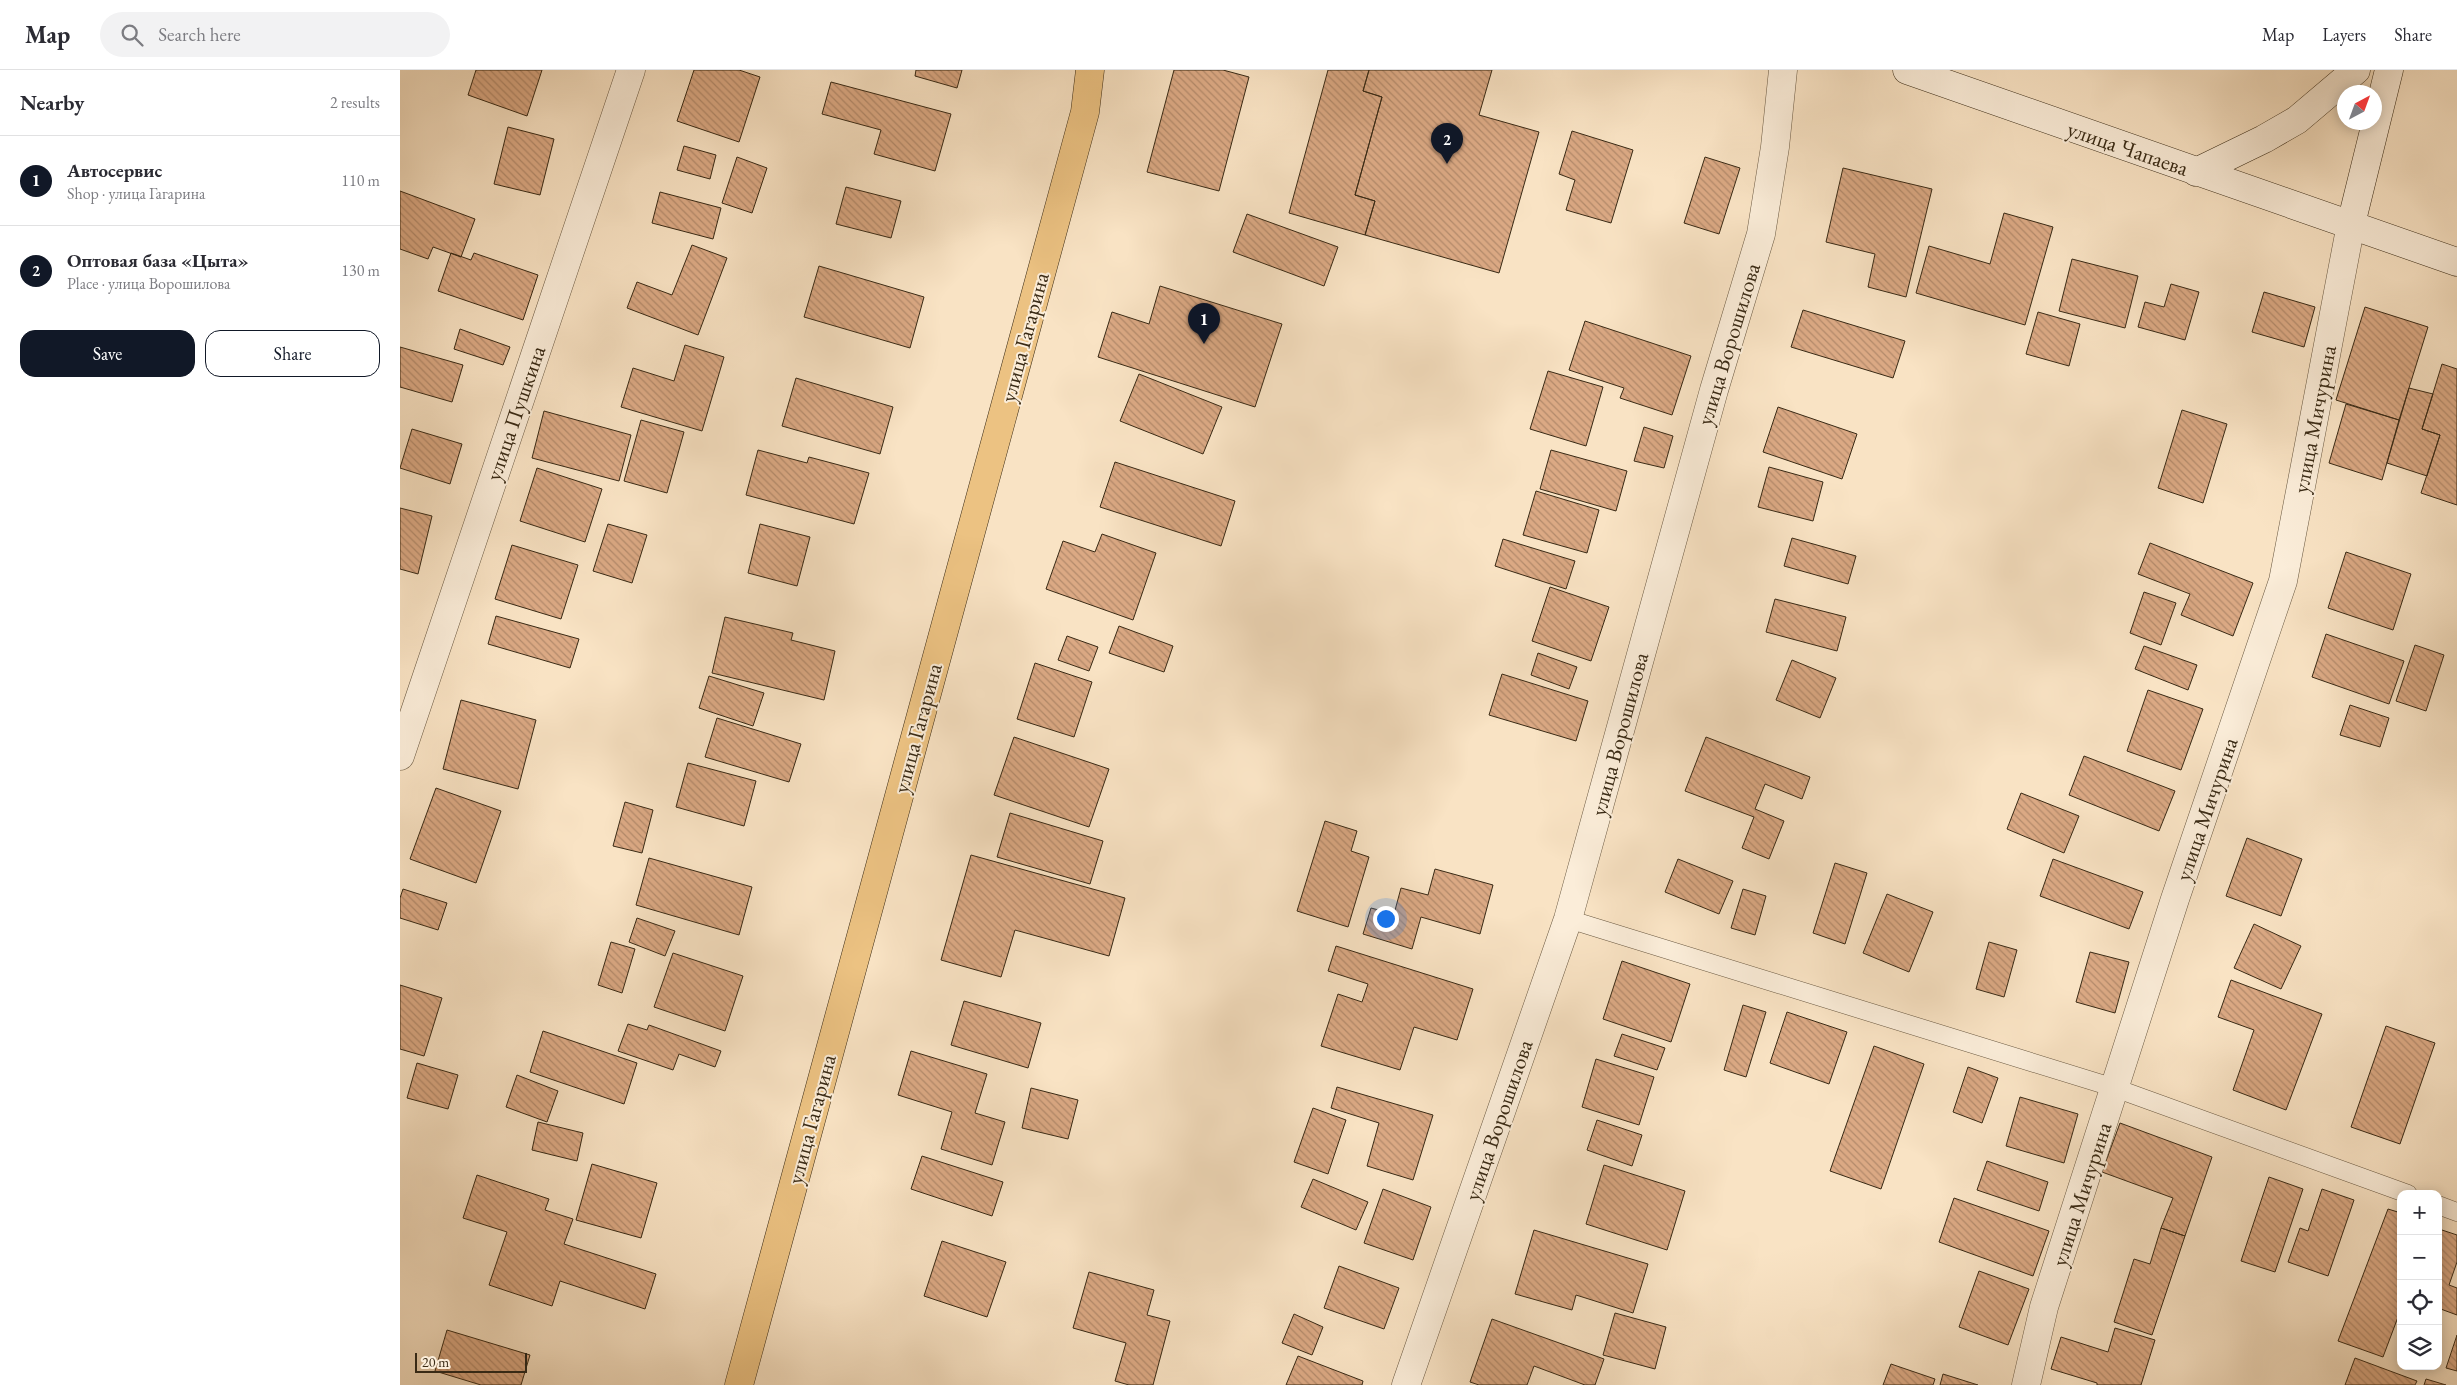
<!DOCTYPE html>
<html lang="en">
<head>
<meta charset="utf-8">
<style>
  :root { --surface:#fff; --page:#f2f2f3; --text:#2b2b33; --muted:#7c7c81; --line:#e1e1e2; --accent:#111827 }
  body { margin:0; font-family:"EB Garamond",serif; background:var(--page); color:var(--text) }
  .controls { position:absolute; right:15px; bottom:15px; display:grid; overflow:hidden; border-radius:10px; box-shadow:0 2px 12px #0003 }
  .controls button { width:45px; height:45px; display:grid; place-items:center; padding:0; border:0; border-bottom:1px solid var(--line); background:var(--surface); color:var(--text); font:25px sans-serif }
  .compass { position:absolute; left:1937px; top:15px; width:45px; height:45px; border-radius:50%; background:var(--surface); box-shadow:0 2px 12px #0003; rotate:41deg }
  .scale { position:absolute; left:15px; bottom:12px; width:112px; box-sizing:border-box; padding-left:5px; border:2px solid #392a15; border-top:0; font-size:14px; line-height:18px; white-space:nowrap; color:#392a15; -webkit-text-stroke:4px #fbedd9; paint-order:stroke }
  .you { position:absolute; left:985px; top:848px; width:18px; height:18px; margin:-12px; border:4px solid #fff; border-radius:50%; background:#1a73e8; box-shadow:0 0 0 8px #1a73e833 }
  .badge { display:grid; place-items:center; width:32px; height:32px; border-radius:50%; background:var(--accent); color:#fff; font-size:16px; font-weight:700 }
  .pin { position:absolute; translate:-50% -41px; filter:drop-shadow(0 1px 2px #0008) }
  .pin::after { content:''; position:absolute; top:26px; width:18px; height:15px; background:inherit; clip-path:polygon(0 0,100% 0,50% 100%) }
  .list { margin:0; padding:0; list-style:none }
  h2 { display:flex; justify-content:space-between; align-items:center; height:65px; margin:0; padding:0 20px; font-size:21px }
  h2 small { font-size:16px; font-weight:400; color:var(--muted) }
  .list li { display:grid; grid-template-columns:32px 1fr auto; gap:15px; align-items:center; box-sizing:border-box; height:90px; padding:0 20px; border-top:1px solid var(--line) }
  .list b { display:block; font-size:19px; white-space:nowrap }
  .list p { margin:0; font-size:16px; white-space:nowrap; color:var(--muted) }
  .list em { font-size:16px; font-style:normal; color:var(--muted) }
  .actions { display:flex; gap:10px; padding:15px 20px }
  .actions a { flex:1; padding:11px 0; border:1px solid var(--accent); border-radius:15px; text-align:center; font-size:18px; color:var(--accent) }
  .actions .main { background:var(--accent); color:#fff }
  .icon { flex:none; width:28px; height:28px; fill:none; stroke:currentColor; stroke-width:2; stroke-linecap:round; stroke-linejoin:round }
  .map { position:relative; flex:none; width:2057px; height:1315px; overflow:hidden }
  header { display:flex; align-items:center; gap:30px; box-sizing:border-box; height:70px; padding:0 25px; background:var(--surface); border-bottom:1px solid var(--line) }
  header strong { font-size:24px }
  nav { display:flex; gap:28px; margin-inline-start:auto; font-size:18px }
  .search { width:350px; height:45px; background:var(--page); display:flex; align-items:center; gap:12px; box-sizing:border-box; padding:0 18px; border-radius:28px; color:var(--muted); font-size:19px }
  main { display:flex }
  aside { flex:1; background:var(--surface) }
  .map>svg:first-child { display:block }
  .building { fill:url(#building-back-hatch); stroke:#392a15 }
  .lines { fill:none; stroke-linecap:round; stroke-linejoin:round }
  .lane-casing { stroke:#695841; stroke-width:19 }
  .street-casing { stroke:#695841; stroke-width:29 }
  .secondary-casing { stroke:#392a15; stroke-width:29 }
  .primary-casing { stroke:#392a15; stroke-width:29 }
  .lane { stroke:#fbedd9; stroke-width:18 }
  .street { stroke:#fbedd9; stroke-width:28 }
  .secondary { stroke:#fbedd9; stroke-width:28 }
  .primary { stroke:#ecc282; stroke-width:28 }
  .labels { text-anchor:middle; stroke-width:4; stroke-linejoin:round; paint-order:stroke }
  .street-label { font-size:22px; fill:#392a15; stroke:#fbedd9 }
</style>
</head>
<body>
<header>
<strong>Map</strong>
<div class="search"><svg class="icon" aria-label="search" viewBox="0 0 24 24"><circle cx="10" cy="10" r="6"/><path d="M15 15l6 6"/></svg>Search here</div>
<nav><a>Map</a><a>Layers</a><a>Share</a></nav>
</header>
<main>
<aside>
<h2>Nearby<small>2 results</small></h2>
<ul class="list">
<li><span class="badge">1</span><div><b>Автосервис</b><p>Shop · улица Гагарина</p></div><em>110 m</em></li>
<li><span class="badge">2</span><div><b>Оптовая база «Цыта»</b><p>Place · улица Ворошилова</p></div><em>130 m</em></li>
</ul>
<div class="actions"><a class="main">Save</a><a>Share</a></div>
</aside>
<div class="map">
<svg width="2057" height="1315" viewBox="0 0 2057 1315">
  <defs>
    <pattern id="building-back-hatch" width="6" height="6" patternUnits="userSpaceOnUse" patternTransform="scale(1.25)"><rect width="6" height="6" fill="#dba984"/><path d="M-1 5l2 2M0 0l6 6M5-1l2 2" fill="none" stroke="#b38a6b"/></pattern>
  </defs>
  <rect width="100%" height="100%" fill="#f9e3c4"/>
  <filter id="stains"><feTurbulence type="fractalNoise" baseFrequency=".004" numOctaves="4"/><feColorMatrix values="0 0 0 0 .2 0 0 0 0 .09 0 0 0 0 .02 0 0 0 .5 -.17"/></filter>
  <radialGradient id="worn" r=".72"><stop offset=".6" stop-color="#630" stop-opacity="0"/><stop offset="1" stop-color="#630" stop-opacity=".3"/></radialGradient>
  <!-- building -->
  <path class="building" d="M76,0H142L127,46L68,25Z
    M294,0H339L360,7L339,72L277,51Z
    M516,0H562L557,18L515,6Z
    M774,0H823L849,7L819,121L747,102Z
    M928,0H969L963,21L982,27L955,125L975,131L965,165L889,143Z
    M969,0H1092L1079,45L1139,62L1099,203L965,165L975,131L955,125L982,27L963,21Z
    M431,12L551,44L535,101L474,84L481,60L422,44Z
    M108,57L154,69L140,125L94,114Z
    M1172,61L1233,80L1211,153L1166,140L1175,110L1159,104Z
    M284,76L316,85L310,109L277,100Z
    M337,87L367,98L352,143L322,133Z
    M1305,87L1340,98L1319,164L1284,153Z
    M1443,98L1532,119L1506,227L1468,217L1475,184L1426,172Z
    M446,117L501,131L491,168L436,154Z
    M0,121L75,149L61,187L33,177L28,189L0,179Z
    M260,122L321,138L313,169L252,153Z
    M1604,143L1653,157L1625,255L1516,223L1529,176L1590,194Z
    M847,144L938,177L924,216L833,182Z
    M292,175L327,188L298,265L227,238L237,212L272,225Z
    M51,183L71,190L74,183L138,205L123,250L38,221Z
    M1672,189L1738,206L1725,258L1659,241Z
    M419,196L524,227L510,278L404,247Z
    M1771,214L1799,222L1785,270L1738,257L1745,232L1764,237Z
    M760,216L882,254L855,337L698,287L712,242L749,254Z
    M1864,222L1915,237L1904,277L1852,262Z
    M1965,237L2028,257L1999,350L1936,330Z
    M1403,240L1505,271L1493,308L1391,277Z
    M1638,242L1680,254L1669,296L1626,284Z
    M1185,251L1291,286L1272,345L1220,328L1224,318L1169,300Z
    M60,259L110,277L103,295L54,279Z
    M285,275L324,287L302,361L221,337L233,298L274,311Z
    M0,277L63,295L52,332L0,317Z
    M2042,294L2057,299V435L2021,423L2040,365L2022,359Z
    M1148,301L1203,317L1186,376L1130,359Z
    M739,304L822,337L803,384L720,351Z
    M396,308L493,337L480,384L382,356Z
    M2009,318L2033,324L2022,359L2040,365L2027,406L1987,393Z
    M1946,334L1999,350L1982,410L1929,393Z
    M1378,337L1457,364L1442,409L1363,382Z
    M1782,340L1827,354L1803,433L1758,418Z
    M144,341L231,365L219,411L132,388Z
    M241,350L284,362L267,423L224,411Z
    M1244,357L1273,366L1264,398L1234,391Z
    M12,359L62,374L50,414L0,398Z
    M358,380L407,393L409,387L469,403L454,454L346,425Z
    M1151,380L1227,401L1216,441L1140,419Z
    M715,392L835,431L821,476L700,437Z
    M1369,397L1423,412L1413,451L1358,437Z
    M137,398L202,419L185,472L120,451Z
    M1136,421L1199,440L1187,483L1123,465Z
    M0,438L32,446L18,504L0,499Z
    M208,454L247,465L232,513L193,501Z
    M360,454L410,467L397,516L348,503Z
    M702,464L756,483L733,550L646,519L663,471L695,482Z
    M1392,468L1456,486L1448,514L1384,496Z
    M1103,469L1175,491L1166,519L1095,496Z
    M1750,473L1853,513L1833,566L1781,545L1790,524L1738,504Z
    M112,475L178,495L161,549L95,529Z
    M1946,482L2011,504L1993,560L1928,538Z
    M1150,517L1209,537L1191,591L1132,571Z
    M1744,522L1776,533L1761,575L1730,563Z
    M1375,529L1446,547L1437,581L1366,562Z
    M96,546L179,569L170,598L88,574Z
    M325,547L393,563L391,570L435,581L424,630L312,603Z
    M719,556L773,576L764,602L709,583Z
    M1926,564L2004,591L1989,634L1912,607Z
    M667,566L698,577L689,601L658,590Z
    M2015,575L2044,585L2026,641L1996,631Z
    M1744,576L1797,595L1788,620L1735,599Z
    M1138,583L1177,597L1169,619L1131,605Z
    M1392,590L1436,608L1420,648L1376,630Z
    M635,593L692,612L674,667L617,649Z
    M1102,604L1188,631L1176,671L1089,645Z
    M309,606L364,623L353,656L299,638Z
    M1748,620L1803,639L1781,700L1727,681Z
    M61,630L136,650L118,719L43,699Z
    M1950,635L1989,648L1980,677L1940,665Z
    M317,648L401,674L389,712L305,687Z
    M614,667L709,699L689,757L594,725Z
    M1306,667L1410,707L1402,729L1365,714L1355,739L1384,751L1369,789L1342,778L1354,747L1285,721Z
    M1684,686L1775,721L1759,761L1669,725Z
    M288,693L356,711L344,756L276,737Z
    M36,718L101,741L76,813L10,789Z
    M1621,723L1679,746L1664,783L1607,759Z
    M225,732L253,740L242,783L213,776Z
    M610,743L703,771L690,814L597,787Z
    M925,751L957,761L951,781L969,787L948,857L897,841Z
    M1847,768L1902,789L1881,846L1826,826Z
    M571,785L725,828L709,886L615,860L601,907L541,890Z
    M249,788L352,817L339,865L236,835Z
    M1278,789L1333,811L1319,844L1265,822Z
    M1653,789L1743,822L1729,859L1640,826Z
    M1435,793L1467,803L1445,874L1413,863Z
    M1035,799L1093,815L1080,864L1021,847L1012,879L963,864L971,838L994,844L1001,818L1028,825Z
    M3,819L47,833L38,860L0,848V828Z
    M1343,819L1366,826L1355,865L1331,858Z
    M1487,824L1533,842L1509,902L1463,883Z
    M237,848L275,861L265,886L229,872Z
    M1854,854L1901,876L1881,919L1834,898Z
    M211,872L235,879L222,923L198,915Z
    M1589,872L1617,880L1604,927L1576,919Z
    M936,876L1073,919L1057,970L1014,957L1000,1000L921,976L938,924L962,932L968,914L928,901Z
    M1690,882L1729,892L1715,943L1676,932Z
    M273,883L343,906L325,961L254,937Z
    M1222,891L1290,914L1271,972L1203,949Z
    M1831,910L1922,944L1886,1040L1833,1020L1854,960L1818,947Z
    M0,915L42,928L24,986L0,979Z
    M564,931L641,953L628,998L551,975Z
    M1343,935L1366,942L1346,1007L1324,1000Z
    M1387,942L1447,962L1429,1014L1370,993Z
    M228,954L247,960L249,955L321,981L315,997L279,984L273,1000L218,981Z
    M1986,956L2035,973L2000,1074L1951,1057Z
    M143,961L237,993L224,1034L130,1002Z
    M1222,964L1265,978L1257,1000L1214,986Z
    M1474,976L1524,994L1481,1119L1430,1101Z
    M511,981L587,1004L575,1043L605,1052L592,1095L541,1079L552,1042L498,1025Z
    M1196,989L1254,1007L1239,1055L1182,1037Z
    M17,993L58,1005L48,1039L7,1028Z
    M1568,997L1598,1008L1582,1053L1553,1042Z
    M117,1005L158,1021L147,1052L106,1037Z
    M937,1017L1033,1045L1013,1110L967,1096L979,1053L931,1038Z
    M631,1018L678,1030L668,1069L622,1058Z
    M1620,1027L1678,1044L1664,1093L1606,1076Z
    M913,1038L946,1050L928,1104L894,1092Z
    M1197,1050L1242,1065L1232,1096L1187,1080Z
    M138,1052L183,1063L177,1091L132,1080Z
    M1720,1053L1812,1087L1785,1166L1761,1158L1773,1128L1702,1102Z
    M522,1086L603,1112L592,1146L511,1119Z
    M1587,1091L1648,1112L1639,1141L1577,1120Z
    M192,1094L257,1113L241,1168L176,1150Z
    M1204,1095L1285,1121L1267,1180L1186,1154Z
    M77,1105L149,1129L145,1140L173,1149L164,1174L256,1204L245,1239L160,1211L152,1236L89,1215L107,1162L63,1148Z
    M1869,1107L1903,1119L1875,1202L1841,1191Z
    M913,1109L968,1132L956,1160L901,1137Z
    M983,1119L1031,1137L1013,1190L964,1173Z
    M1922,1119L1954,1130L1928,1206L1888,1192L1900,1158L1908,1161Z
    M1554,1128L1649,1161L1633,1206L1539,1172Z
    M1988,1139L2001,1143V1239L1983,1287L1938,1271Z
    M1761,1158L1785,1166L1752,1265L1714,1252L1734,1189L1750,1194Z
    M2039,1159L2057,1165V1192L2049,1215L2057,1218V1245L2038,1238Z
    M1134,1160L1248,1194L1233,1243L1176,1225L1172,1240L1115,1224Z
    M542,1171L606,1192L587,1247L524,1226Z
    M939,1196L999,1218L984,1259L924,1238Z
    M1579,1201L1629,1219L1608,1275L1559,1257Z
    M689,1202L754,1220L747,1245L770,1251L753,1315H729L715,1311L726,1273L673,1258Z
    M1215,1243L1266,1257L1255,1299L1203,1285Z
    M894,1244L923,1257L912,1285L882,1273Z
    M1092,1249L1204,1289L1195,1315H1185L1134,1296L1127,1315H1079L1070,1312Z
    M1715,1258L1755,1270L1741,1315H1697V1313L1651,1299L1661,1267L1708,1282Z
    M47,1260L130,1285L121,1315H81L35,1301Z
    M2057,1265V1301L2046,1298Z
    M898,1286L963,1311L962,1315H886Z
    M1955,1288L2017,1311L2015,1315H1945Z
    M1491,1294L1535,1309L1533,1315H1483Z
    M1543,1304L1578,1315H1540Z
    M2026,1309L2046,1315H2024Z"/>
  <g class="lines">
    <defs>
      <path id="lane" d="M1168,849L1715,1018L2008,1124
        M2038,1135L2057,1142"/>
      <path id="street" d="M0,686L231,0
        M1006,1315L1168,849L1314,320L1361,164L1375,77L1383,0
        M1626,1315L1644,1237L1775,829L1883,511L1951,154"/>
      <path id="secondary" d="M1507,0L2057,192
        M1796,102L1864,69L1897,50L1956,0
        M1951,154L1989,0"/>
      <path id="primary" d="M339,1315L685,42L690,0"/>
    </defs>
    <!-- lane casing -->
    <use href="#lane" class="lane-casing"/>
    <!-- street casing -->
    <use href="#street" class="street-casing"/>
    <!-- secondary casing -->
    <use href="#secondary" class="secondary-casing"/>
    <!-- primary casing -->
    <use href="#primary" class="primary-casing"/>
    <!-- lane -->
    <use href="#lane" class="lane"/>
    <!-- street -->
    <use href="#street" class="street"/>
    <!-- secondary -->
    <use href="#secondary" class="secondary"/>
    <!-- primary -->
    <use href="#primary" class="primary"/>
  </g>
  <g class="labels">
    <!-- street labels -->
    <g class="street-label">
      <text transform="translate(1728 78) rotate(19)" y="8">улица Чапаева</text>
      <text transform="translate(624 267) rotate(-75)" y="8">улица Гагарина</text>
      <text transform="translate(1328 274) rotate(-73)" y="8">улица Ворошилова</text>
      <text transform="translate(115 343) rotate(-71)" y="8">улица Пушкина</text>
      <text transform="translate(1914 349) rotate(-79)" y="8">улица Мичурина</text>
      <text transform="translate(517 658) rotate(-75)" y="8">улица Гагарина</text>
      <text transform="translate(1219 664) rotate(-75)" y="8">улица Ворошилова</text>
      <text transform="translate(1806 739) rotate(-71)" y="8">улица Мичурина</text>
      <text transform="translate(411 1049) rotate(-75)" y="8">улица Гагарина</text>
      <text transform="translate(1098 1050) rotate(-71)" y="8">улица Ворошилова</text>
      <text transform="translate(1681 1124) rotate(-72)" y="8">улица Мичурина</text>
    </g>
  </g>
  <rect width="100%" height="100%" filter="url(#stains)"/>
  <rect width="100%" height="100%" fill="url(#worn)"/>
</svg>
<div class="controls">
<button>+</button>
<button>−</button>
<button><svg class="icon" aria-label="locate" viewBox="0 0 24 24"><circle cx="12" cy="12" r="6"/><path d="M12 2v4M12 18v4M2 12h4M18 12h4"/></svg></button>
<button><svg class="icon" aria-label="layers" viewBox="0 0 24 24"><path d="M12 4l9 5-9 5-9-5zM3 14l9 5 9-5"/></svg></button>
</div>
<svg class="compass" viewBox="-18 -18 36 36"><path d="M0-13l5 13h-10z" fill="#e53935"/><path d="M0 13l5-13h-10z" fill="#7c7c81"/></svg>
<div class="scale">20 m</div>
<div class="you"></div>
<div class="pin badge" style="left:804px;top:274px">1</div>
<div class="pin badge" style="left:1047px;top:94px">2</div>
</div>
</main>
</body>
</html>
